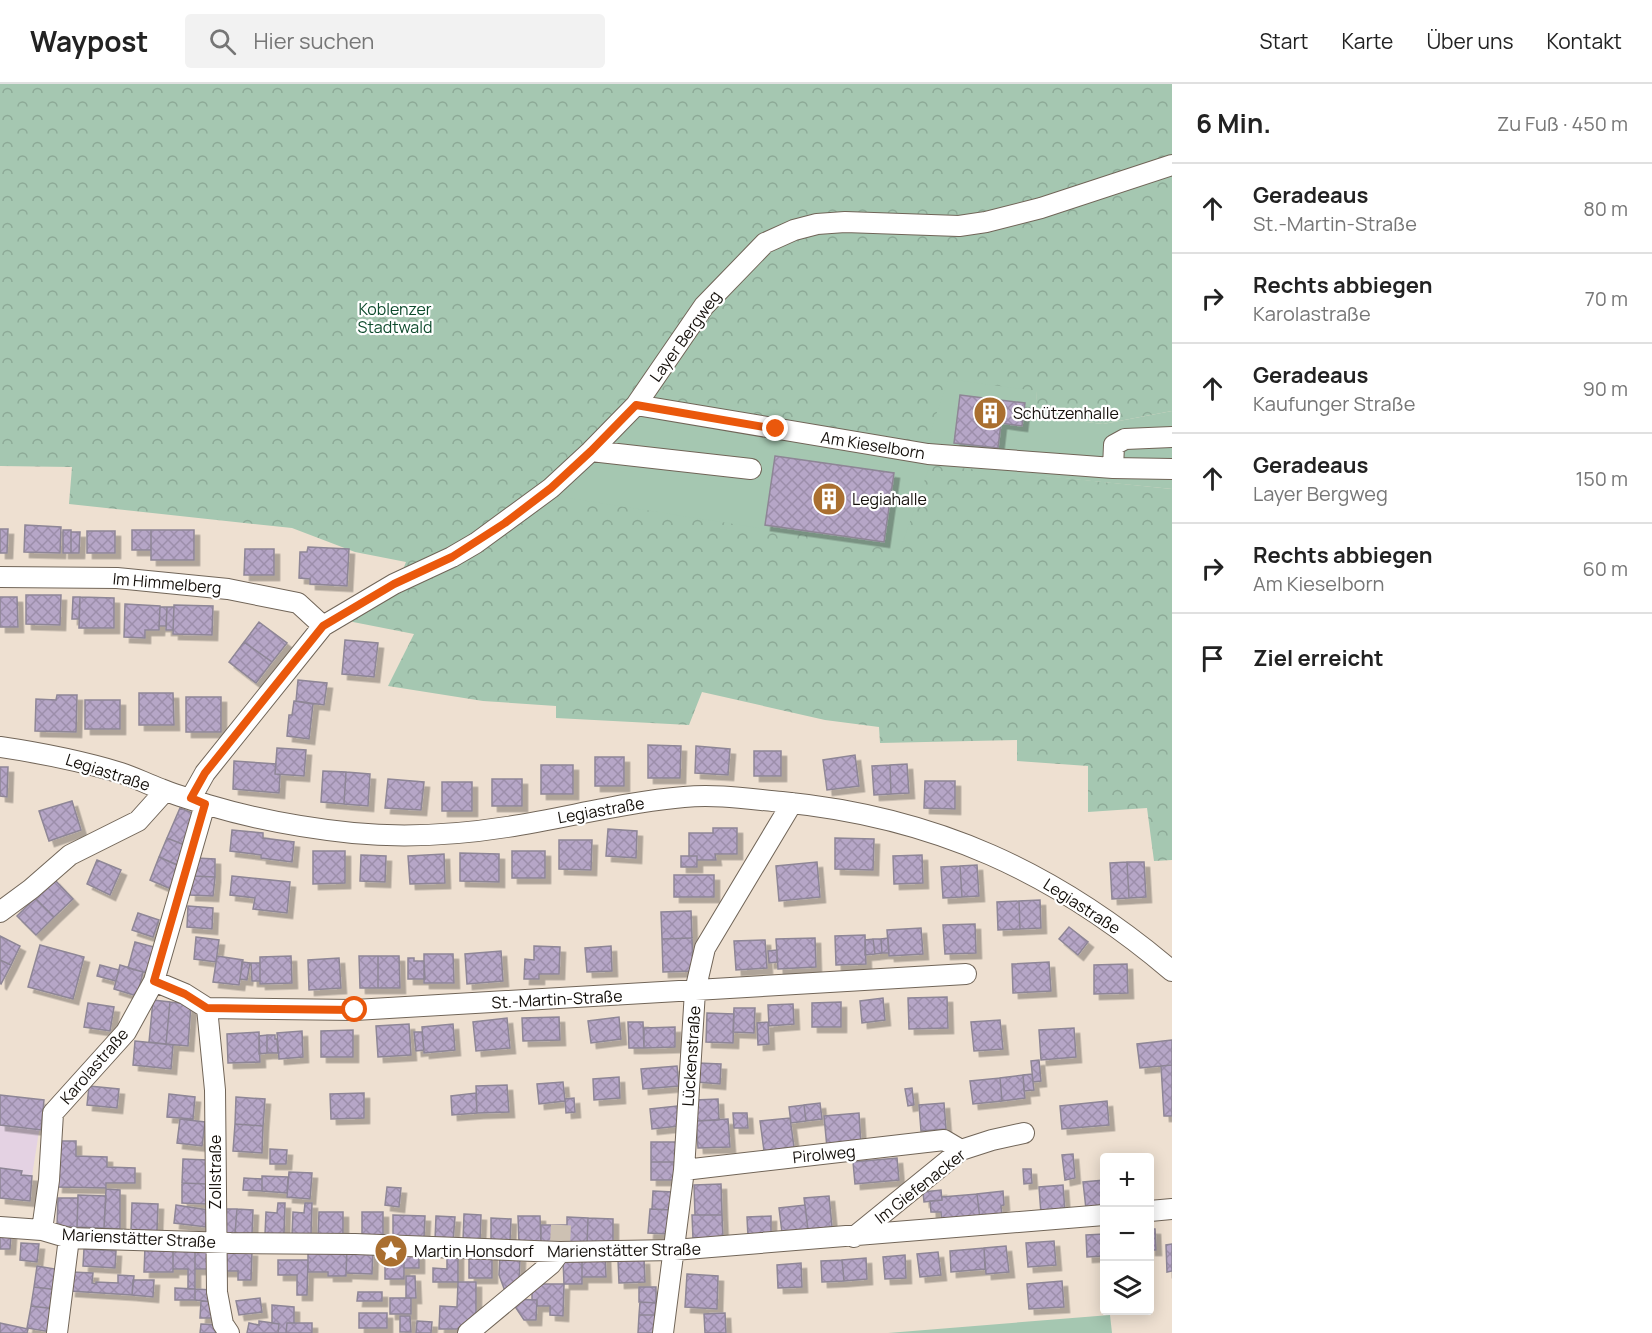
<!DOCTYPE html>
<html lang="de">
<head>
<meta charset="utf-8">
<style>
  :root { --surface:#fff; --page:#f2f2f2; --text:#222; --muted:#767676; --line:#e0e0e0 }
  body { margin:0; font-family:Manrope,sans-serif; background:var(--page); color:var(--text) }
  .controls { position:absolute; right:18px; bottom:18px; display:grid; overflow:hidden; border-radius:6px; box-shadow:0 3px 15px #0003 }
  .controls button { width:54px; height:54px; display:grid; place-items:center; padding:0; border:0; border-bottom:2px solid var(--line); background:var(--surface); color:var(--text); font:30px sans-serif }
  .stop { position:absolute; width:18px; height:18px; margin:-14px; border:4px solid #ea580c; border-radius:50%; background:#fff }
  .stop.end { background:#ea580c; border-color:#fff; box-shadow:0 2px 6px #0008 }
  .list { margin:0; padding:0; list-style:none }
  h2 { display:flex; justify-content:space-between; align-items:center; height:78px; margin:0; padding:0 24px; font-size:26px }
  h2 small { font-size:20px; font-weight:400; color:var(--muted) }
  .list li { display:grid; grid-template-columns:39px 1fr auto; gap:18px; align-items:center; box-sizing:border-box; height:90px; padding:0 24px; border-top:2px solid var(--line) }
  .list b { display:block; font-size:22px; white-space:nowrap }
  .list p { margin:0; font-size:20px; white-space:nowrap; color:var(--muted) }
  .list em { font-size:20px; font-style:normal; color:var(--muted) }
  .icon { flex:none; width:33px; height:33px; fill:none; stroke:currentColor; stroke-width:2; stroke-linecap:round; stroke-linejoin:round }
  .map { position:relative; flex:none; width:1172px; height:1249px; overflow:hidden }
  header { display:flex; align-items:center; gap:36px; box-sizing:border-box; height:84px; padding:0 30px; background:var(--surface); border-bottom:2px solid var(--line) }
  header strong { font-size:28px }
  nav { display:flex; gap:33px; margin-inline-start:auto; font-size:21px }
  .search { width:420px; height:54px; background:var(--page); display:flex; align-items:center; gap:15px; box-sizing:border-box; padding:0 21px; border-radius:6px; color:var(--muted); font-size:22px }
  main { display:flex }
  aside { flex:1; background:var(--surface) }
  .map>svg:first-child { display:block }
  .education { fill:#e4d2e3 }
  .forest { fill:url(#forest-crowns) }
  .green { fill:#a5c7b1 }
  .building { fill:url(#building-cross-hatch); stroke:#8e8696; stroke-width:1.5; filter:url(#shadow) }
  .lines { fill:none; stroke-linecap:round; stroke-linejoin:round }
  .minor-tunnel { stroke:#cdc1b3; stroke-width:20; stroke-dasharray:20 10; stroke-linecap:butt }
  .minor-casing { stroke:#716558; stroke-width:22 }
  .minor { stroke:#fff; stroke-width:20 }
  .route { stroke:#ea580c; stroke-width:8 }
  .labels { text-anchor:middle; stroke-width:4.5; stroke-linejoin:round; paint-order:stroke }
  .park-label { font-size:16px; fill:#0e4b2d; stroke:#fff }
  .street-label { font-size:16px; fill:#140f0a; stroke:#fff }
  .poi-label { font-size:16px; fill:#140f0a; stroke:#fff; text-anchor:start }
</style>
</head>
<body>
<header>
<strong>Waypost</strong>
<div class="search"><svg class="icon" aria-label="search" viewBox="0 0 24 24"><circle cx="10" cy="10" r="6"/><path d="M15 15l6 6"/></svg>Hier suchen</div>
<nav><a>Start</a><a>Karte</a><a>Über uns</a><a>Kontakt</a></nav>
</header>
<main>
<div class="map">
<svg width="1172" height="1249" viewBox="0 0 1172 1249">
  <defs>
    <pattern id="forest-crowns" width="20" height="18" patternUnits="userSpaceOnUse" patternTransform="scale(1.5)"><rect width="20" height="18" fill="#a5c7b1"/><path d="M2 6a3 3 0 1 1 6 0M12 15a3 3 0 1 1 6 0" fill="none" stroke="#8daa97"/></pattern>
    <pattern id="building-cross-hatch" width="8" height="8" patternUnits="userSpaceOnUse" patternTransform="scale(1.5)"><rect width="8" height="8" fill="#b6a6c7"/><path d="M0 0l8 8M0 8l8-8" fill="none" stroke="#9c8eaa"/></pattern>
    <filter id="shadow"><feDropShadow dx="5.5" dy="5.5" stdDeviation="0" flood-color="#0004"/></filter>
  </defs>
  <rect width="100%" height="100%" fill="#eee0d1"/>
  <!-- education -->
  <path class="education" d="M0,1011L44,1016L32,1092L0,1114Z"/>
  <!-- forest -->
  <path class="forest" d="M0,0H1172V327L1103,340L1035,332L1037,307L930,380L1172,405V776L1154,777L1147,724L1088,728V682L1017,677V656L880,659L879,643L825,636L702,608L689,641L556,634V622L483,617L388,602L414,550L353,538L337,525L402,488L406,478L355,468L292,444L69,420L72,383L0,382Z"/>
  <!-- green -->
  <path class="green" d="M948,295L1037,307L1036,332L1103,340L1172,327V405L930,381L900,466L549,411L658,319L926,361Z
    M1110,1231L1112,1249H888Z"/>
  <!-- building -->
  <path class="building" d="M960,311L1025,319L1022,342L1001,339L998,364L954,359Z
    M775,372L894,389L884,458L765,441Z
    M25,441L61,443L60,469L24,468Z
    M0,445H8L7,469H0Z
    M63,446H71V469H63Z
    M132,446H151V466H132Z
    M151,446H194V476H151Z
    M87,447H115V469H87Z
    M71,448H80L79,469H71Z
    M308,463L349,465L347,502L310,500V495L299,494L300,468H307Z
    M245,465H274V491H244Z
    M26,511H61L60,541L26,540Z
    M0,513H17L18,543H0Z
    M73,513H80L79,535H72Z
    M80,513L114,514V544H79Z
    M125,520L160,522L159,546H145V554L124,553Z
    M174,521L213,522L212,551L173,550Z
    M160,523H167L166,542H159Z
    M167,523H174L173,546H166Z
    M259,538L287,559L272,578L244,558Z
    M345,556L378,559L374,593L342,590Z
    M244,558L272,578L256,599L229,578Z
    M298,596L327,599L324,621L296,617Z
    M139,609H173L174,641H139Z
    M57,611H77L76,648L35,647L36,615L56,616Z
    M186,613H221V648H186Z
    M85,616H120V645H85Z
    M294,617L313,620L309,655L287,652L289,631H292Z
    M648,661L681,662L680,694H648Z
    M696,662L730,665L728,691L695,689Z
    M277,664L306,666L304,692L275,690Z
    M754,667H781V692H754Z
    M855,671L859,702L827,706L823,676Z
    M595,673H624V702H595Z
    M234,677L276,680L275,690L280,691L279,709L233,705Z
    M907,680L909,709L891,710L890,681Z
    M541,681H573V710H541Z
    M890,681L891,710L874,711L872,682Z
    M0,683H8L7,713L0,712Z
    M323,687L346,688L344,720L321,718Z
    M346,688L370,690L368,722L344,720Z
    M388,695L424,698L421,726L385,724Z
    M492,695H522V722H492Z
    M925,697H955V725L924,724Z
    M442,698H472V727H442Z
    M72,717L81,746L49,757L39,727Z
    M180,724L195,730L187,762L167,754Z
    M713,744H737V770H715L716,776H697V772H689V749H713Z
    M608,745L637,747L636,774L606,772Z
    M232,746L263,749V754L294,758L292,778L261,774V771L230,767Z
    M167,754L187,762L179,782L159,773Z
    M835,754L874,755L873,786L835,785Z
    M559,756H592L591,786L559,785Z
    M313,767H345V799L313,800Z
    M512,767H545V794H512Z
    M460,769L499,770V798L460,797Z
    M444,770L445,799L410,800L408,772Z
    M361,771L386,772L385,798L360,797Z
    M922,771L923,799L894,800L893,772Z
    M681,772H697V783H681Z
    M159,773L180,782L171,805L150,796Z
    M196,774L215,775V793L195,792Z
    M97,776L121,786L110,811L87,800Z
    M817,778L820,813L779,817L776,782Z
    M1127,778L1129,814L1112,815L1110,779Z
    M1127,778H1144L1146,813L1129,814Z
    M977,781L979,812L962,813L960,782Z
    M960,782L962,813L943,814L941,783Z
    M674,791H714V813H674Z
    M191,792L215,793L213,812L190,811Z
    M232,792L290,798L287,829L253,825L255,814L230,811Z
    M54,795L73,815L54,833L35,814Z
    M35,814L54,833L36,851L17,832Z
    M1040,816L1041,844L1020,845L1019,817Z
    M1019,817L1020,845L998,846L997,818Z
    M188,822L213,824L212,845L187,843Z
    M691,827L692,854L662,855L661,828Z
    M138,829L159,836L153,853L132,846Z
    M975,840L976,869L945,870L943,841Z
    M1069,843L1088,858L1078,871L1059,855Z
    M921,844L923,870L889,872L887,846Z
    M865,851L866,880L836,881L835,852Z
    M0,852L20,862L11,881L0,876Z
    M196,853L219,856L216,878L194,875Z
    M692,854L693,887L663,888L662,855Z
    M815,854L816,883L778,885L776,855Z
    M888,854L889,869H882L881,855Z
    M873,855H881L882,869L875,870Z
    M873,855L875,870L865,871V856Z
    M765,856L767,884L736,886L734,857Z
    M135,858L154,863L147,889L128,884Z
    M40,861L84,873L73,915L28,903Z
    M534,862L560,863L559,890H539V895H524L525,875L534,876Z
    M611,862L612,887L587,888L585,864Z
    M777,866V878L769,879L768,867Z
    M501,867L503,897L467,900L465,870Z
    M424,870H453L454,899H424Z
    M217,872L243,876L239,901L213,898Z
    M291,872L292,899L260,900V873Z
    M359,872H378V904H360Z
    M378,872H399L400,904H378Z
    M339,874L341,904L309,906L308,876Z
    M408,874H414V877H424L425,895H408Z
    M0,876L11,881L1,900L0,899Z
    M242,878L250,879L247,896L240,895Z
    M1049,878L1051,907L1013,909L1012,880Z
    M251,879H260V897H252Z
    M1127,880L1128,909L1094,910V881Z
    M100,881L119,886L116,897L97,892Z
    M120,881L143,888L137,912L114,905Z
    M947,913L948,944L909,945L908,914Z
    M883,914L885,936L862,939L860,917Z
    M153,916L170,918L166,960L149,958Z
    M170,918L191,920L188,962L166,960Z
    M841,918V943H812V919Z
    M88,919L114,923L110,947L84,943Z
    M793,920L794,940L769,942L768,921Z
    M734,924H755L754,949L733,948Z
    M707,929L734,930L733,959L706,958Z
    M559,933L560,956L523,957L522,934Z
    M619,933L621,955L591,959L588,937Z
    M507,934L510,964L476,967L473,938Z
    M1000,936L1003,965L974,967L971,938Z
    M628,938H643L644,964H629Z
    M768,938L769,960L758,961L757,939Z
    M409,940L411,971L378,973L376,942Z
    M453,940L455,966L424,969L422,943Z
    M675,943V963L644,964V944Z
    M1074,944L1076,973L1041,976L1039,946Z
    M353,946V973H321V947Z
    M302,947L303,973L279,975L277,949Z
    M259,948L260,978L228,979L227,950Z
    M414,948H422L424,966L416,967Z
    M267,951V969L259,970V952Z
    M267,951H275V955H277L278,969H267Z
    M1172,956V981L1140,984L1137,960Z
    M135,957L173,961L171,985L133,981Z
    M1039,976L1041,997L1033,998L1031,977Z
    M698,979L721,980L720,1000L697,998Z
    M1172,981V1032H1164L1161,982Z
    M677,982L679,1002L643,1005L641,985Z
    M1032,990L1034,1006L1024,1007L1023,991Z
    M1023,991L1025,1014L1002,1017L1000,994Z
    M619,993L620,1014L594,1016L593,995Z
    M1000,994L1002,1017L973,1020L970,997Z
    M563,998L565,1017L539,1020L537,1000Z
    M507,1001L509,1028L477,1029L476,1002Z
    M89,1002L119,1005L117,1024L87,1021Z
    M912,1004L914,1021L908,1022L905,1005Z
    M364,1009V1034L331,1035L330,1010Z
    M476,1009L477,1029L452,1031L451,1012Z
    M169,1010L195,1013L193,1035L167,1033Z
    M0,1011L44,1016L41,1046L0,1041Z
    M236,1013L265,1015L263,1042L235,1040Z
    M574,1014L575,1028L566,1029L565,1015Z
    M718,1015L719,1036L696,1037L695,1016Z
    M1107,1017L1109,1041L1062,1045L1060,1022Z
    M820,1019L822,1035L806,1037L804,1021Z
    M944,1019L946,1045L921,1047L919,1021Z
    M804,1021L806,1037L791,1039L789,1023Z
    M677,1022L679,1042L652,1045L650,1025Z
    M733,1029H747L748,1044H734Z
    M859,1029L861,1061L827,1064L824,1032Z
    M790,1034L794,1063L764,1067L760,1037Z
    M180,1035L205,1038L202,1062L177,1059Z
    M728,1035L730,1063L698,1064L696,1037Z
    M235,1040L263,1042L262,1069L233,1067Z
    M60,1057H76V1072L107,1073V1083L135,1084V1099H106V1104L57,1103Z
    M651,1058H676L675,1078H651Z
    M270,1065L287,1066L286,1080H270Z
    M1073,1070L1075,1094L1065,1096L1062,1071Z
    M897,1074L899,1096L855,1100L853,1078Z
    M183,1075L208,1076L207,1100L182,1099Z
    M651,1078H675V1096H651Z
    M0,1084L22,1087L21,1091L32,1092L30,1117L0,1114Z
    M1023,1085H1031L1032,1099L1024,1100Z
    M289,1088L312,1089L310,1115L287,1113Z
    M262,1092L288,1093L287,1109L262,1107Z
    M244,1094L262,1095V1107L243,1106Z
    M1104,1096V1123L1086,1125L1083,1098Z
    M182,1099L207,1100L206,1120L182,1119Z
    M721,1100L722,1131H695L694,1101Z
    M1063,1101L1065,1128L1041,1130L1039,1103Z
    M387,1103L401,1104L399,1123L385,1121Z
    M106,1105L120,1106V1145L104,1144Z
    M941,1106L942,1116L924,1118L923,1108Z
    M653,1107L673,1108L672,1126L652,1125Z
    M1003,1107L1004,1121L1001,1122L1002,1132L980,1135L977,1110Z
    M977,1110L980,1135L942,1138L941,1128H931L930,1117L942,1116V1113Z
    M78,1111L106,1112L104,1144L77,1143Z
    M829,1112L832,1143L808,1146L804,1114Z
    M58,1114H78L77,1143L57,1142Z
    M132,1119L158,1120L157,1147L131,1146Z
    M278,1119H285L284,1151L265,1150L266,1128L277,1129Z
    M305,1119H312L311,1151H292L293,1128L304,1129Z
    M176,1121L208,1126L206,1143L174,1139Z
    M805,1121L808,1146L782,1149L779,1124Z
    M221,1125H237L235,1150L220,1149Z
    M237,1125L253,1126L252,1150H235Z
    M650,1125L672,1126L669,1150L648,1149Z
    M319,1128H343V1152H318Z
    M362,1128H383V1154L362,1153Z
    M464,1130L481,1131L480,1157H463Z
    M393,1131L425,1132L424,1154H393Z
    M692,1131H722L723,1154L693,1155Z
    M436,1132L455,1133L453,1157L435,1156Z
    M518,1132H540L541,1160H519Z
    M771,1132V1152L748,1153L747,1133Z
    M567,1133L588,1134L587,1161L541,1160V1141H567Z
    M491,1134L511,1135L510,1158H491Z
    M588,1134L613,1135V1161H587Z
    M1150,1145H1155L1156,1166H1150Z
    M0,1149L11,1150L10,1165H0Z
    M1104,1150V1172L1087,1173L1086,1151Z
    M1054,1157L1056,1181L1028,1183L1026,1159Z
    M21,1159L39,1160L37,1178L20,1176Z
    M1172,1160V1187L1167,1188L1166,1161Z
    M1006,1162L1009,1188L986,1190L984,1164Z
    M145,1163H173V1188H144Z
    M173,1163H195V1205H188V1185H173Z
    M195,1163H213V1185H195Z
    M308,1163L347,1164L346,1192H328V1188H308Z
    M347,1164H373L372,1190L346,1189Z
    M984,1164L985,1185L951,1188L950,1167Z
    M84,1165L116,1167L115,1184L83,1182Z
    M220,1166L252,1167L251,1196H238V1187H220Z
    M469,1168H492V1194H469Z
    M938,1168L941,1191L920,1193L917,1170Z
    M385,1169H404V1195H385Z
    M404,1169H419V1184H404Z
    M447,1170H458V1198H433V1184L447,1185Z
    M605,1170L606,1193H582V1175Z
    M905,1171L906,1194L885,1195L883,1173Z
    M500,1172L520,1173L519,1200L506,1210L499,1191Z
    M866,1174L867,1195L844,1197L842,1176Z
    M582,1175V1200H564L563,1176Z
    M644,1175L645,1198L619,1199L618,1176Z
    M278,1176H308L307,1211H297V1191H278Z
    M842,1176L844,1197L822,1198L821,1177Z
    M801,1179L802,1203L778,1204L777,1181Z
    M37,1182L61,1186L58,1206L34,1203Z
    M71,1188L93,1189L92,1199L96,1200V1198L118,1199V1191L134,1192L132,1211L70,1207Z
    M687,1190L718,1192L717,1225L685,1223Z
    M406,1192H415L416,1214H406Z
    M133,1196H154L153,1213L132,1211Z
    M1062,1197L1064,1223L1029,1225L1027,1200Z
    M458,1198H476V1230L457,1245H439L440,1222L457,1223Z
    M532,1200H564L563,1232L550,1231V1222H537V1216H532Z
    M34,1203L58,1206L55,1225L31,1222Z
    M639,1203H656V1219L639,1218Z
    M175,1204L195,1205V1216H175Z
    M195,1205L212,1206L214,1218L195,1216Z
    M358,1208H382V1217H357Z
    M260,1214L262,1228L239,1231L236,1217Z
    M390,1214H411V1230H390Z
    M510,1215L537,1216L536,1236H524Z
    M201,1217L214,1218V1234H200Z
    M640,1218L656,1219L655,1231H639Z
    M272,1221L294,1223V1239H287L286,1249H278L279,1240L272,1239Z
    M31,1222L55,1225L51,1248L27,1244Z
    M359,1229H387V1244H359Z
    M725,1229L726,1249H705L704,1230Z
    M639,1231H655L654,1249H638Z
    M400,1232H410L411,1248H400Z
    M259,1237L279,1240L278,1249H247L249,1239L259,1241Z
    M417,1237L432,1238L431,1249H416Z
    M0,1239L28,1245L27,1249H0Z
    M287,1239H312V1249H286Z
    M201,1240L218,1241V1249H200Z"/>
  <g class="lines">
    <!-- minor-tunnel -->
    <path class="minor-tunnel" d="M560,1160L561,1141"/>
    <defs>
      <path id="minor" d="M636,321L928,370L1113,384L1172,385
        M591,367L751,385
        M1113,384L1114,361L1125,355L1172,353
        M0,493L117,494L228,505L298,519L323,542
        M0,663C41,669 81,677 121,689C134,693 147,700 161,705C176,711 192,716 208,721C255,735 304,744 353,749C404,754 456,751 507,743C566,734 624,718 684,713C717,710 749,715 782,718C936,733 1055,788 1172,887
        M191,714L205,689L323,542L394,500L452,473L476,459L551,404L591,367L636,321L704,222L765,159L794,146L817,140L845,138L959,142L986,138L1041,124L1172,81
        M0,828L31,805L70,771L138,737L165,707
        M154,897L185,910L207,924L355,926L966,890
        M207,924L215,1006L217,1208L223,1240L229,1249
        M684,1086L944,1056L961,1066
        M1150,1127L1172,1125
        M0,1143L42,1146L69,1154L231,1159L355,1160L560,1168L674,1166L1104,1131
        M42,1146L49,1096L53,1029L126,948L154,897L205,720
        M854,1153L961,1066L992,1056L1024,1049
        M57,1249L69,1154
        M468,1249L551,1180L560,1168
        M663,1249L684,1086L695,907L705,864L792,719"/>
    </defs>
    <!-- minor casing -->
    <use href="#minor" class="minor-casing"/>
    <!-- minor -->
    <use href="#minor" class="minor"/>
  </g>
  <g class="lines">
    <!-- route -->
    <path class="route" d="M355,926L207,924L185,910L154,897L205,720L191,714L205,689L323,542L394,500L452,473L505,439L551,404L591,367L636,321L776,345"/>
  </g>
  <!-- icons -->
  <defs>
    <symbol id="building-disc" viewBox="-11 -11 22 22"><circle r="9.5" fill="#aa6f30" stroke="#fff"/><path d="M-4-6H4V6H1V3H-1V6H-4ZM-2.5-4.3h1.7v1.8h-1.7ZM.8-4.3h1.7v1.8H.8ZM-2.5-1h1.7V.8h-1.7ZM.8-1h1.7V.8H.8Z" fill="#fff"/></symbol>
    <symbol id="sight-disc" viewBox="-11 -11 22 22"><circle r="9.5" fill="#aa6f30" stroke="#fff"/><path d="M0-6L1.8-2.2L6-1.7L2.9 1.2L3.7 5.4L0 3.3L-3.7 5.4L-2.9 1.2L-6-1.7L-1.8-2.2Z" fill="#fff"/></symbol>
  </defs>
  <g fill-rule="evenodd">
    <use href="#building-disc" x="971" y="310" width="38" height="38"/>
    <use href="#building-disc" x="810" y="396" width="38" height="38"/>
    <use href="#sight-disc" x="372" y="1148" width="38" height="38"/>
  </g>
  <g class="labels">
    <!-- park labels -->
    <g class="park-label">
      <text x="395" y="231">Koblenzer<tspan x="395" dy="18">Stadtwald</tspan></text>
    </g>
    <!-- street labels -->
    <g class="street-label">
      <text transform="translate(685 252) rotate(-54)" y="6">Layer Bergweg</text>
      <text transform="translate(873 361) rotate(9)" y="6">Am Kieselborn</text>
      <text transform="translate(167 499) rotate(5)" y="6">Im Himmelberg</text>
      <text transform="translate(108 688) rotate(18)" y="6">Legiastraße</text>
      <text transform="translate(601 726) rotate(-10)" y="6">Legiastraße</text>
      <text transform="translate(1082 822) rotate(33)" y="6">Legiastraße</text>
      <text transform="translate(557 915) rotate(-3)" y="6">St.-Martin-Straße</text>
      <text transform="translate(691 972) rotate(-86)" y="6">Lückenstraße</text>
      <text transform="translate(94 982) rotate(-49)" y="6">Karolastraße</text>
      <text transform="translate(824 1070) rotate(-6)" y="6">Pirolweg</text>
      <text transform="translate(215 1088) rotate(-90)" y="6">Zollstraße</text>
      <text transform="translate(920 1102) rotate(-38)" y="6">Im Giefenacker</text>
      <text transform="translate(139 1154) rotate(3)" y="6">Marienstätter Straße</text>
      <text transform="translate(624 1166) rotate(-1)" y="6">Marienstätter Straße</text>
    </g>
    <!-- poi labels -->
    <g class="poi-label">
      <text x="1013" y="335">Schützenhalle</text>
      <text x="852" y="421">Legiahalle</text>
      <text x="414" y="1173">Martin Honsdorf</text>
    </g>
  </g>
</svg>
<div class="controls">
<button>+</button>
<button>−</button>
<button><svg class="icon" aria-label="layers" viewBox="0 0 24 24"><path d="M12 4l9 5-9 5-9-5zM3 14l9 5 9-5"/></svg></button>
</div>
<div class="stop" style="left:355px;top:926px"></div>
<div class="stop end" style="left:776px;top:345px"></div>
</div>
<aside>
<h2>6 Min.<small>Zu Fuß · 450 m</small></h2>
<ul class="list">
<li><svg class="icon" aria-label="ahead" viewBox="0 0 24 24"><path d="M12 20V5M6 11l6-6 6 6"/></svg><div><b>Geradeaus</b><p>St.-Martin-Straße</p></div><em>80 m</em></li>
<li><svg class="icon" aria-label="right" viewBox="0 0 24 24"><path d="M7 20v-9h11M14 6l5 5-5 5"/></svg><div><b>Rechts abbiegen</b><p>Karolastraße</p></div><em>70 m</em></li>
<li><svg class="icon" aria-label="ahead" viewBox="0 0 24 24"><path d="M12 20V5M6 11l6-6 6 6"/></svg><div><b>Geradeaus</b><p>Kaufunger Straße</p></div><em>90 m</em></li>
<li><svg class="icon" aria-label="ahead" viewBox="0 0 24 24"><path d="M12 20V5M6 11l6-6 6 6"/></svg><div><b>Geradeaus</b><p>Layer Bergweg</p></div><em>150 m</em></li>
<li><svg class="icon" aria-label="right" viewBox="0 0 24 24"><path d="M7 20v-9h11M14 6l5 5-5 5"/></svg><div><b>Rechts abbiegen</b><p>Am Kieselborn</p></div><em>60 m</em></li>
<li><svg class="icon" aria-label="arrive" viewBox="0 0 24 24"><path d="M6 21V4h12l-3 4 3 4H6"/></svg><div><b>Ziel erreicht</b></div></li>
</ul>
</aside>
</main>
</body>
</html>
